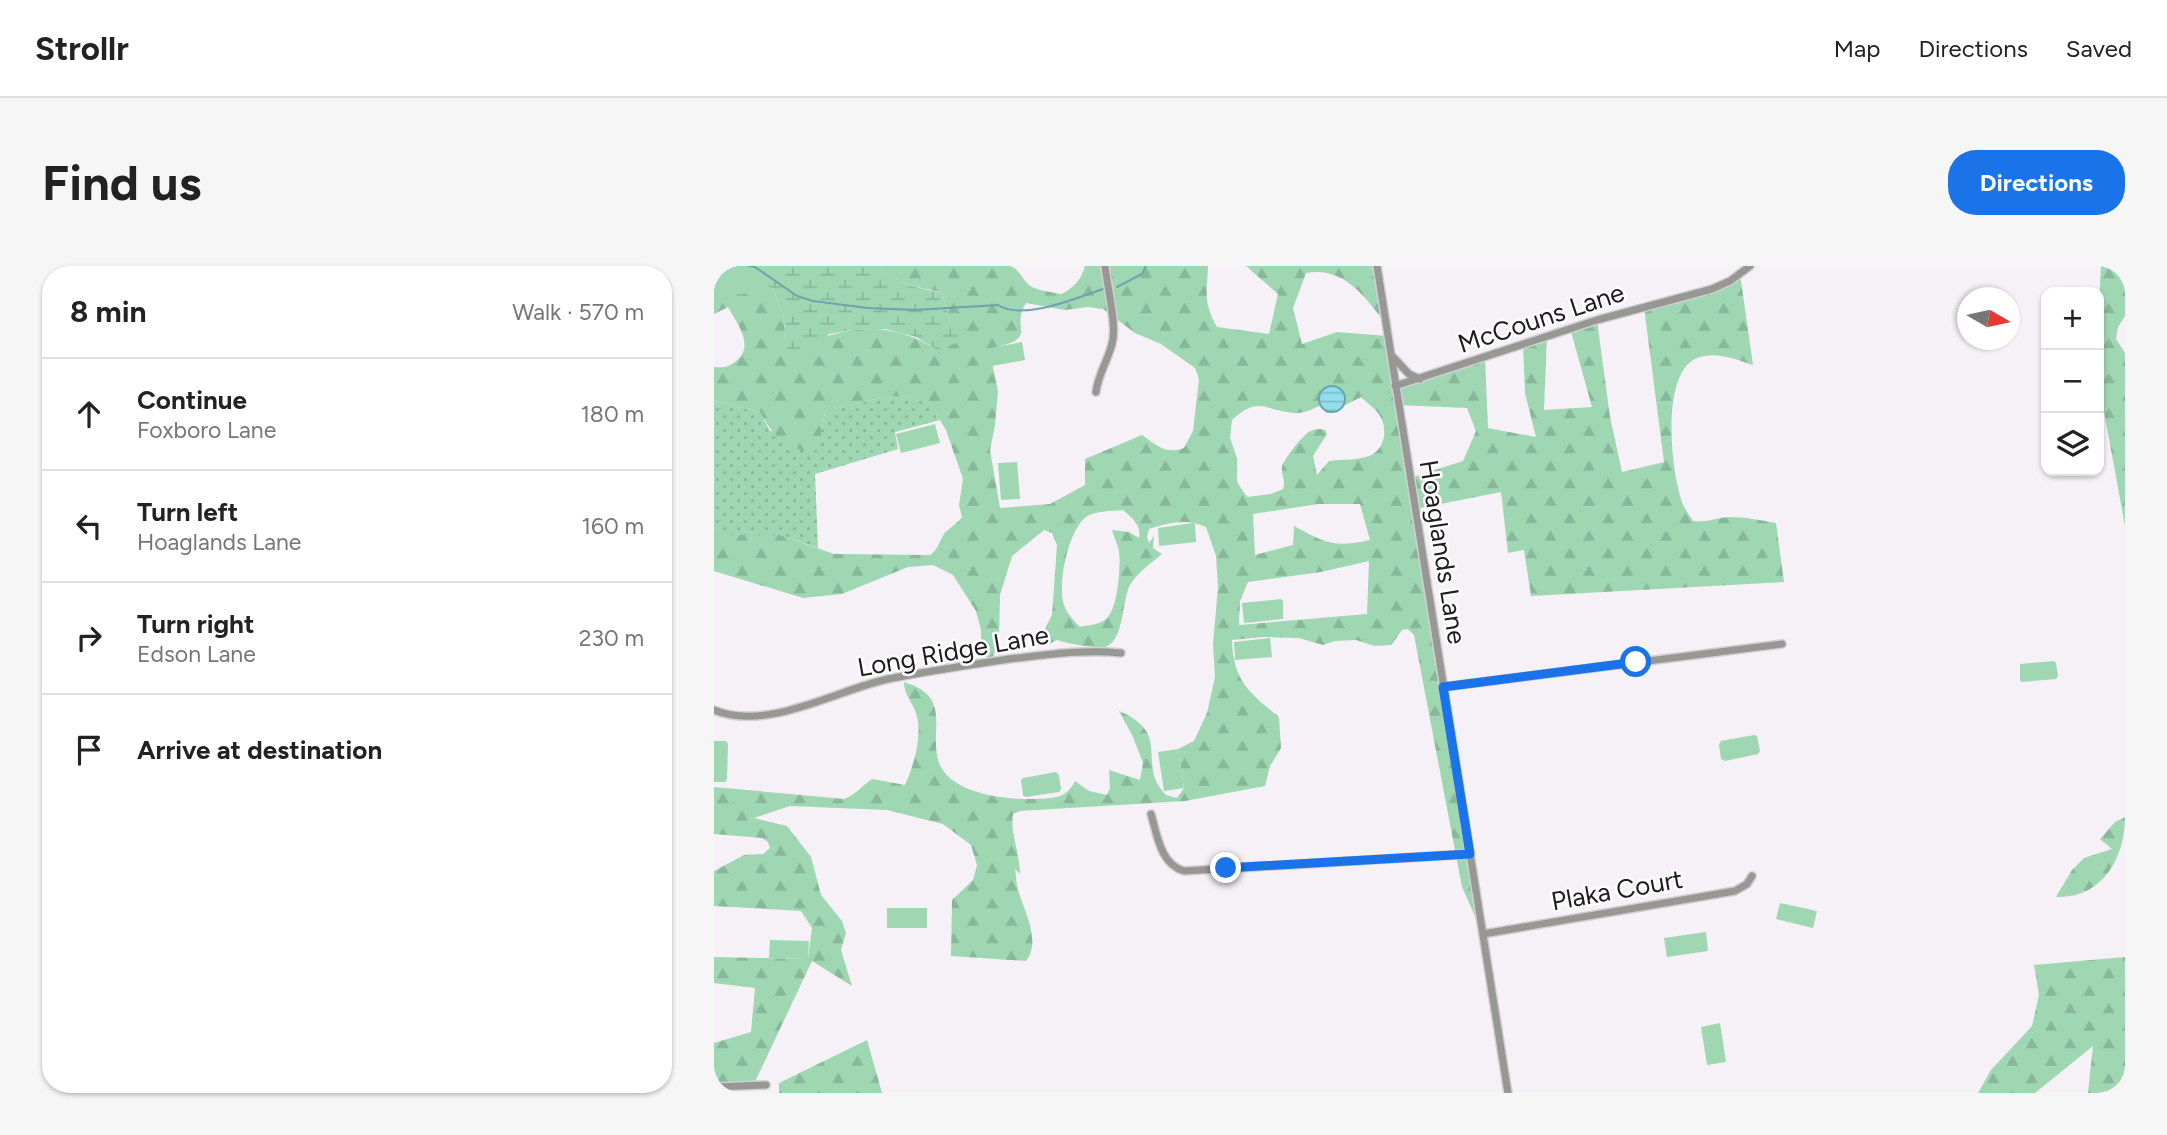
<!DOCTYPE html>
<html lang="en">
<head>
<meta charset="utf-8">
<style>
  :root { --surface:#fff; --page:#f6f6f6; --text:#222; --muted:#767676; --line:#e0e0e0; --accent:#1a73e8 }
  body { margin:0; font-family:Figtree,sans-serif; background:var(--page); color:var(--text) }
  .controls { position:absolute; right:21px; top:21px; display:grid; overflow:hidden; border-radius:14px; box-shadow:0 2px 5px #0004 }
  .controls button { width:63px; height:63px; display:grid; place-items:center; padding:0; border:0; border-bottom:2px solid var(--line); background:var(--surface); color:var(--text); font:35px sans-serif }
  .compass { position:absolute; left:1243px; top:21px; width:63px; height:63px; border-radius:50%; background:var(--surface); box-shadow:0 2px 5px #0004; rotate:99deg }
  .stop { position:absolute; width:21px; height:21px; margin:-16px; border:5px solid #1a73e8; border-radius:50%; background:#fff }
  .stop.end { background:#1a73e8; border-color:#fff; box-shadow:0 2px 7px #0008 }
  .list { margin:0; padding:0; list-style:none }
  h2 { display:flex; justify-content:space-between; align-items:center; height:91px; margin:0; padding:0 28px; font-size:30px }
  h2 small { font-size:23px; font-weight:400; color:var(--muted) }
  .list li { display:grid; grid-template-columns:46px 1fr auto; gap:21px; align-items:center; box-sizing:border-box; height:112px; padding:0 28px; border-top:2px solid var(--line) }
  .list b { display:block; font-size:26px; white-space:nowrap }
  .list p { margin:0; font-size:23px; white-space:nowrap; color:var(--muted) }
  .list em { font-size:23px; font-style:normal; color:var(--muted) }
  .icon { flex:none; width:38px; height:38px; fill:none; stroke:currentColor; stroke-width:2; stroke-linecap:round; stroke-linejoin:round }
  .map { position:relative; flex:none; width:1411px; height:827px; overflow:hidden; border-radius:28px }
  header { display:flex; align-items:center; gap:42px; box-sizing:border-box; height:98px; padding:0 35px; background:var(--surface); border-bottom:2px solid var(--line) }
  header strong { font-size:33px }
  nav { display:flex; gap:38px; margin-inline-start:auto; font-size:24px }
  .intro { display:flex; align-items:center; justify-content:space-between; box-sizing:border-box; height:168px; padding:0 42px }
  h1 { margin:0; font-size:49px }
  .button { padding:18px 32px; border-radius:28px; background:var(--accent); color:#fff; font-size:24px; font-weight:700 }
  main { display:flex; gap:42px; padding:0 42px }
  aside { flex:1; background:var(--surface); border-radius:28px; box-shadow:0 2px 5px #0004 }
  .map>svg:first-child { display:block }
  .grass { fill:url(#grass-dots) }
  .forest { fill:url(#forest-firs); fill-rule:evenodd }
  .wetland { fill:url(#wetland-marsh) }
  .park { fill:#9fd7b3 }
  .water { fill:url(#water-rules); stroke:#6ea4af; stroke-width:2 }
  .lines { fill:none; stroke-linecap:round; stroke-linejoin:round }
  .stream { stroke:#6ea4af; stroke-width:2 }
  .minor-casing { stroke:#d3cfd3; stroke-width:10 }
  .minor { stroke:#979794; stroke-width:7 }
  .route { stroke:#1a73e8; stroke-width:9 }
  .labels { text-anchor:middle; stroke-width:5; stroke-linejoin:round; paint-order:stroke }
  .street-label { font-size:26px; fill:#1d1b1d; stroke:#fff }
</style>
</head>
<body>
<header>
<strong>Strollr</strong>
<nav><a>Map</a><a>Directions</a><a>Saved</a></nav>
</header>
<div class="intro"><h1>Find us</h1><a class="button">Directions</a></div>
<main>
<aside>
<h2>8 min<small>Walk · 570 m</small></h2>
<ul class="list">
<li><svg class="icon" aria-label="ahead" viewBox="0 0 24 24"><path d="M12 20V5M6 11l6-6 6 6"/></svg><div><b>Continue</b><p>Foxboro Lane</p></div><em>180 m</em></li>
<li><svg class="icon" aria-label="left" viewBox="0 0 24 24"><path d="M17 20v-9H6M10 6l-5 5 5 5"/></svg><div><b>Turn left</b><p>Hoaglands Lane</p></div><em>160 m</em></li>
<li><svg class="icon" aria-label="right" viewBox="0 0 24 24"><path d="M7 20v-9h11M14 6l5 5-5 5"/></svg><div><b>Turn right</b><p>Edson Lane</p></div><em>230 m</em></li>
<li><svg class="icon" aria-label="arrive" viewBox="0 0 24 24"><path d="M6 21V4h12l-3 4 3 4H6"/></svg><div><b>Arrive at destination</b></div></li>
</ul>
</aside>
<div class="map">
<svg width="1411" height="827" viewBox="0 0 1411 827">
  <defs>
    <pattern id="grass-dots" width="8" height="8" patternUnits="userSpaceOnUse" patternTransform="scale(1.75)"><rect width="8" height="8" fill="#9fd7b3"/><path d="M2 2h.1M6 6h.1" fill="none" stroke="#88b89a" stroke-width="1.8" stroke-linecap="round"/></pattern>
    <pattern id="forest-firs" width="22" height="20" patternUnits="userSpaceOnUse" patternTransform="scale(1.75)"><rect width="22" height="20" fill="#9fd7b3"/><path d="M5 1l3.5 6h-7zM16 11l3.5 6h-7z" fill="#88b89a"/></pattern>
    <pattern id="wetland-marsh" width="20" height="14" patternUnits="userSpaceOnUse" patternTransform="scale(1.75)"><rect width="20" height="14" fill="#9fd7b3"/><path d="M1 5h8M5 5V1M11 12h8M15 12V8" fill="none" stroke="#88b89a"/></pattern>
    <pattern id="water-rules" width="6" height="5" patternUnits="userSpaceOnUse" patternTransform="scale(1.75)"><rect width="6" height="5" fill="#91deee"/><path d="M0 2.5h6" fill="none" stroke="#7dbecc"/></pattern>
  </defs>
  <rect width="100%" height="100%" fill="#f6f1f6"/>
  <!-- grass -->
  <path class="grass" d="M194,130L217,138L226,154L181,166L184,183L101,208L104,282L66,269H0V135L46,146L56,165L107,170L111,145L170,131Z"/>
  <!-- forest -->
  <path class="forest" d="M164,0H296C307,4 308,15 318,21C326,25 338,26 347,28C360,22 367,14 371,0H494C493,27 489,36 503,61L555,68L564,28L532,0H661L671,57C651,31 630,0 592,7L579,42L588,78L623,66L673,70L680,120L771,91L774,162L822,171L811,127L809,77L833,69L830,144L878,141L856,62L883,54L896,151L908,206L950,196L930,41L979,29L1026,8L1039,99C1021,93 999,84 981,93C946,110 957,211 970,241C973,246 976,250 979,255C992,257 1002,252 1014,251C1031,251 1046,254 1062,257L1070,316L817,330L810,284L794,287L787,226L701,243L768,666L748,621L700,369L694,363L688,364L677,379L660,380L642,374L621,375L609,379L585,372L549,371L518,374C519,414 535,427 565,451L567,482L556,500L551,520L471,535L306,545L299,548C296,567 306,588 306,608L301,603C302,609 302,614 303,619C307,641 329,673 312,695L237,690L238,634L259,614L263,599L257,579L229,558L173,544L76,540L40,552L73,560L97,591L107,629L128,655L132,667L127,684L138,720L98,695L39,820L0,821V777L37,766L41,722L0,717V691L94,693L98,662L87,645L0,640V605L30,589L49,588L56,582L54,576L48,572L0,568V521L130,533C141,529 148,520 158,513L191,519C200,499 209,469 202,447C198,435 190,429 190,416C240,431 214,465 225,497C237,528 292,534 321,533C340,532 352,533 361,515L375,525L393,529L396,522L395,504L426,514L429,497L419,471L405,445C460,468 421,499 452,529L463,532L470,522L464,483L480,475L493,447L501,411L499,378L504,321L502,290L492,261C472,252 456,257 435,263L433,271L435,277L440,270L439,282L448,288C437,297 423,307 416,319C407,337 411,376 389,382C373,380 358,379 343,374L335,378L327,370L338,349L343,279L338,267L330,264L298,290L286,329L285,373L278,394L271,390L267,378V364L262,345L239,309L219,299L194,301L128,328L89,332L0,305V269H66L120,288L216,289C224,284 225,276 230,268C235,262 243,258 248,251L245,239L249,213L232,164L217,139L194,130L171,131L111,145L107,170L92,185C69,181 57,166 46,146L0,135V101C9,102 14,101 21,96C42,80 23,58 14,41L0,48V13L6,12L58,22L69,46L73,84C129,63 170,50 223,84L236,57L228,26C205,22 180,17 164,0ZM312,37L351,44L374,41L389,43L421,67L447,78L481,102L485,113L479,165L470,182C452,189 442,179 428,169L371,193V219L336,238L286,242L276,184L281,159L284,125L275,83C328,72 295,64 312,37ZM647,131C653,137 664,144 667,152C674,166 670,184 655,190C642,195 628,193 615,195L603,209L599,190L613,168L611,164C605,162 600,163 595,166C589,169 569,194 568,201C567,209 572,214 569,223L557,228L533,231L523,216V192L516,172L518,154C545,129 551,145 580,147C589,148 599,143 607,139L612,147H616ZM683,139L753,142L762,165L749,195L696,212ZM604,238H646L656,274C620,282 611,277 580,260L579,279L541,289L539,248ZM409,244C419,253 427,258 425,272L415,266L398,264C400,271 403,277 405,285C407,299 404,344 392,353C385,359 374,359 366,361C360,355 353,348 350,339C343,320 354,264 372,251C380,245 398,245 409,244ZM655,295L653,348L525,359L526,335L534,316L607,306Z
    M1387,0H1411V50L1404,61L1402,73L1411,87V260L1386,124L1385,40Z
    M1411,551C1411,592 1388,633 1342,631L1358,604L1370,592L1398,583L1386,573L1401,556Z
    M1411,691V827H1374L1379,780L1321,827H1264L1277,804L1318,760L1325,729L1320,699Z
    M153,774L168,827H65V817Z"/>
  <!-- wetland -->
  <path class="wetland" d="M0,0H164C180,16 206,24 228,26L236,57L252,65L248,75L223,84L202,71L172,63L140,64L115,68L91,93L73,84L69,46L58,22L6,12Z"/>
  <!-- park -->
  <path class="park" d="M0,0H52L54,26L0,30Z
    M308,76L311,94L278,100L274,83Z
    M221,158L226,177L187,187L182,168Z
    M303,196L306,233L287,234L284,197Z
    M479,257L481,258L482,276L445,280L444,262Z
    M567,333L569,335V353L530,357L528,337Z
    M556,372L558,391L521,394L520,376Z
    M1340,395L1342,397L1344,410L1342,413L1308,416L1306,415V398Z
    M1040,469L1043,470L1046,485L1044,488L1011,495L1007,493L1005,479L1007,475Z
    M0,475H12L14,478L13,513L11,516H0Z
    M464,483L470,522L450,525L444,486Z
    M342,506L345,509L347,523L345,526L312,531L309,529L307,514L309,512Z
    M1066,637L1103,645L1099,662L1062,653Z
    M173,642H213V662H173Z
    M992,666L994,685L953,691L950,672Z
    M56,674L95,675L94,693L55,692Z
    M1006,757L1012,796L993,799L987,761Z"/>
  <!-- water -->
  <path class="water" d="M605 133a13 13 0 1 1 26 0a13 13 0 1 1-26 0Z"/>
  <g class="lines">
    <!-- stream -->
    <path class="stream" d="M35,0L41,1L83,30L99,35L154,42L201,44L284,39C309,55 362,32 389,23
      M0,4H9L21,0
      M403,21L428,8L432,0"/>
    <defs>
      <path id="minor" d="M663,0L794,827
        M678,90L695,108L706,113
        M681,120L883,54L998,23L1016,15L1036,0
        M382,126C384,107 396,92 399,73C402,55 393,19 391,0
        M729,421L1068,378
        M0,444C53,466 122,424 174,413C214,405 255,399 295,393C332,389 370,383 407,387
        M437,548C443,568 446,598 470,605L756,588
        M769,668L1021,625L1033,618L1038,610
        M0,821L52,819"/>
    </defs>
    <!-- minor casing -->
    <use href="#minor" class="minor-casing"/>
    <!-- minor -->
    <use href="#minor" class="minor"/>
  </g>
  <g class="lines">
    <!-- route -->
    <path class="route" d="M512,602L756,588L729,421L922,396"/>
  </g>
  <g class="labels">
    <!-- street labels -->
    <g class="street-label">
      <text transform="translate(827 52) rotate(-18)" y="9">McCouns Lane</text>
      <text transform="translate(729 286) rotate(81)" y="9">Hoaglands Lane</text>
      <text transform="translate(239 385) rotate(-10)" y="9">Long Ridge Lane</text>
      <text transform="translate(903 624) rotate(-10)" y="9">Plaka Court</text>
    </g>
  </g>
</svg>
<div class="controls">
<button>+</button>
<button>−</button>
<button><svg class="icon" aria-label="layers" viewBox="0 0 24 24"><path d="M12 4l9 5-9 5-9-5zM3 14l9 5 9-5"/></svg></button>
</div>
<svg class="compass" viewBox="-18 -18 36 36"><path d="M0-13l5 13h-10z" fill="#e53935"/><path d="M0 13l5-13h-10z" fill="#767676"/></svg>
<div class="stop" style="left:922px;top:396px"></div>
<div class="stop end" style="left:512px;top:602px"></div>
</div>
</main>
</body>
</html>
